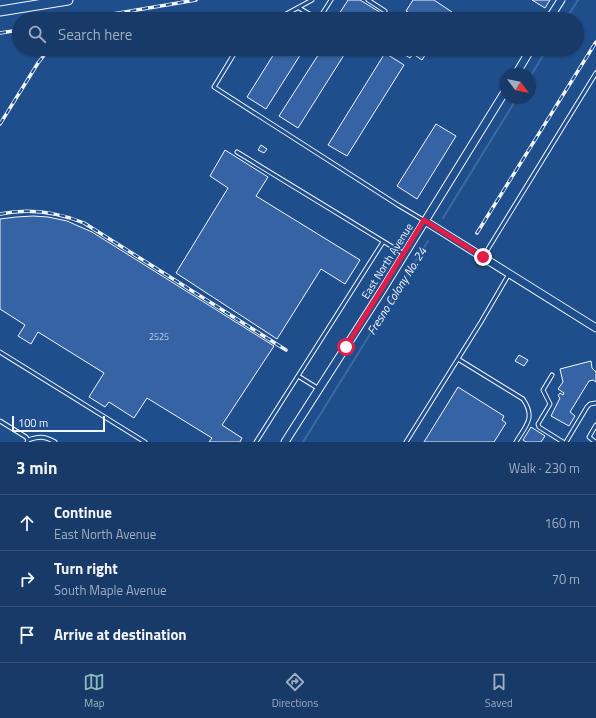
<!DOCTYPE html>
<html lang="en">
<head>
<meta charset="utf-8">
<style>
  :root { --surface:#173a69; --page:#20416f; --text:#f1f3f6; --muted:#9eadc0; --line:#36547d; --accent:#8bbbb9 }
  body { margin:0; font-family:"Titillium Web",sans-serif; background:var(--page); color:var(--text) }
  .compass { position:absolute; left:500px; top:68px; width:36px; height:36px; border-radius:50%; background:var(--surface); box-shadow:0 1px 3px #0004; rotate:122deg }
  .scale { position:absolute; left:12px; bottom:10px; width:93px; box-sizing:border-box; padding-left:4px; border:2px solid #f2f6ff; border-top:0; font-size:11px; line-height:14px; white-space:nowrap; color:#f2f6ff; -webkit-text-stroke:3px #1f4e8c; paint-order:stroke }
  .stop { position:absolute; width:12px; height:12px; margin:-9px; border:3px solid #e11d48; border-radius:50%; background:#fff }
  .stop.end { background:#e11d48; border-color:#fff; box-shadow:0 1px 4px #0008 }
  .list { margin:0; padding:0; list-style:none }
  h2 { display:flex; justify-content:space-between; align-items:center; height:52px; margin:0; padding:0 16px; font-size:17px }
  h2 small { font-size:13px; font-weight:400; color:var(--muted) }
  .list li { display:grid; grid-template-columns:26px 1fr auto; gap:12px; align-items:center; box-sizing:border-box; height:56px; padding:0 16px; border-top:1px solid var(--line) }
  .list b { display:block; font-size:15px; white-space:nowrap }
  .list p { margin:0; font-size:13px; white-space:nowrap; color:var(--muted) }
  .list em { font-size:13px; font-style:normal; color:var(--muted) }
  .icon { flex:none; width:22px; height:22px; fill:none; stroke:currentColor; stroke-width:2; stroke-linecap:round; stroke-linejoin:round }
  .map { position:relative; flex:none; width:596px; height:442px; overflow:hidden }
  .search { position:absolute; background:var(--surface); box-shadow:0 1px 3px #0004; left:12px; right:12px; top:12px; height:44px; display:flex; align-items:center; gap:10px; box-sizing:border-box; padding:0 14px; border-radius:22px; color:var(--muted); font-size:15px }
  .sheet { height:220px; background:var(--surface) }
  nav { display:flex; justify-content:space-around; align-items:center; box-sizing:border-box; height:56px; border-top:1px solid var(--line); background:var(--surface); font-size:11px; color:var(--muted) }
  nav a { display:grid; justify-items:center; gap:2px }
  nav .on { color:var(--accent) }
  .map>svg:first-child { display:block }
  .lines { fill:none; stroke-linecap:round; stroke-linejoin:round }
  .stream { stroke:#3b69a3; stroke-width:2 }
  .building { fill:#3563a3; stroke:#f2f6ff }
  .service-casing { stroke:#f2f6ff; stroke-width:5 }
  .tertiary-casing { stroke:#f2f6ff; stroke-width:9 }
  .primary-casing { stroke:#f2f6ff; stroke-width:11 }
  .service { stroke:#1f4e8c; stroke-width:3 }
  .tertiary { stroke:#1f4e8c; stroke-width:7 }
  .primary { stroke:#1f4e8c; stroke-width:9 }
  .rail-casing { stroke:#f2f6ff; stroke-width:3.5 }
  .rail { stroke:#1f4e8c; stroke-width:2; stroke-dasharray:6; stroke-linecap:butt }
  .route { stroke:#e11d48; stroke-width:5 }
  .labels { text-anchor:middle; stroke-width:3; stroke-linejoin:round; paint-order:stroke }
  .number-label { font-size:9px; fill:#c3d1e8 }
  .street-label { font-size:11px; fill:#f2f6ff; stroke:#1f4e8c }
  .water-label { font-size:12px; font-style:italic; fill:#f2f6ff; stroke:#1f4e8c }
</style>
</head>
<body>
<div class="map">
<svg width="596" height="442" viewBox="0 0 596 442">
  <rect width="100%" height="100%" fill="#1f4e8c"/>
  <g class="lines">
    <!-- stream -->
    <path class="stream" d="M566,19L578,0
      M530,77L547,49
      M443,218L517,98
      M303,442L428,241"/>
  </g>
  <!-- building -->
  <path class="building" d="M348,0H360L391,19H347L339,14Z
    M413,0H434L452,12L448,19H419L406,11Z
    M532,0H550L545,8Z
    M277,49H304L266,109L247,97Z
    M322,49H334L344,55L298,128L279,116Z
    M395,49H429L422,60L413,54L410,58Z
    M479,49H490L486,54Z
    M385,53L404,65L347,156L328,145Z
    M436,124L456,136L417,199L397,186Z
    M261,145L267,149L264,153L258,150Z
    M225,150L268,177L256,196L360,260L345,284L321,269L277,339L176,273L228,188L210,176Z
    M33,216L48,217L67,221L92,232L274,346L222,425L242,438L240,442H209L212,438L147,398L134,418L109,402L105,407L89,397L104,373L38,332L31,344L18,336L25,325L0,309V219L16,217Z
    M519,355L528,360L524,366L515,361Z
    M591,361L592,368L596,372V382L593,380L589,381L570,412L575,416L569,426L551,416L560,398L558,396L560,393L563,395L564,393L558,389L563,382L560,369Z
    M458,387L504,416L502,420L506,423L494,442H424Z
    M531,427L545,436L541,442H526L523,440Z"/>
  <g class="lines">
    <defs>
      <path id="service" d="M368,0L385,11
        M299,8L318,19
        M277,19L312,0
        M319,19L331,0
        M237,49L214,87L398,205L425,221
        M237,152L404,254
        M483,257L596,73
        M0,352L145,442
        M458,359L523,399C536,418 526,425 516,442
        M552,375L543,390L550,404L538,424L539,427L563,442
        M298,376L319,389
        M0,421L26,437L28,440
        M27,442L28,440C39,436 45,436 55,442
        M256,442L383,242
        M406,442L481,322L509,274
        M566,442L587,407L590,404L596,403
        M595,442L589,437L596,425"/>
      <path id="tertiary" d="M549,19L561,0
        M516,74L531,49
        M425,221L596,328
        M285,442L383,289L506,90"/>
      <path id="primary" d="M0,11L68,0"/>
    </defs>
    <!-- service casing -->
    <use href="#service" class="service-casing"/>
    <!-- tertiary casing -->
    <use href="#tertiary" class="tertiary-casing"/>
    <!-- primary casing -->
    <use href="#primary" class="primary-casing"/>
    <!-- service -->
    <use href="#service" class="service"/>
    <!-- tertiary -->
    <use href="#tertiary" class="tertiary"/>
    <!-- primary -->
    <use href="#primary" class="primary"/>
    <defs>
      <path id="rail" d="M83,19L196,0
        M0,33L19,30
        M0,124L38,63L49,49
        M0,214C29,208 57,212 84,223L286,350
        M477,233L596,42"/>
    </defs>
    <!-- rail casing -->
    <use href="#rail" class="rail-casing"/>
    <!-- rail -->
    <use href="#rail" class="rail"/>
  </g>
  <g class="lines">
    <!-- route -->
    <path class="route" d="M346,347L424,220L483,257"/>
  </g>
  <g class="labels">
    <!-- number labels -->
    <g class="number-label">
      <text x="159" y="340">2525</text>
    </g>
    <!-- street labels -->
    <g class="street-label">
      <text transform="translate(387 261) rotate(-58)" y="4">East North Avenue</text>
    </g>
    <!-- water labels -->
    <g class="water-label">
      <text transform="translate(397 291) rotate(-58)" y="4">Fresno Colony No. 24</text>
    </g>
  </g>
</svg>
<svg class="compass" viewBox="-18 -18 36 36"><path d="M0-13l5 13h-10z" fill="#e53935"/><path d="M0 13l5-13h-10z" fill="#9eadc0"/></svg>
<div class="scale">100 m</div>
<div class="stop" style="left:346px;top:347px"></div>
<div class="stop end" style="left:483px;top:257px"></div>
<div class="search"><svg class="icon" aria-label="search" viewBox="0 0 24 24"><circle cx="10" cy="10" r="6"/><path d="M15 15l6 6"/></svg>Search here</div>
</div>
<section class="sheet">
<h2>3 min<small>Walk · 230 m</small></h2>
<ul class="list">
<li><svg class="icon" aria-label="ahead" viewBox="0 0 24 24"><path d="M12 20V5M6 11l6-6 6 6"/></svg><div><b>Continue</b><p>East North Avenue</p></div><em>160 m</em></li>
<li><svg class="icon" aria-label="right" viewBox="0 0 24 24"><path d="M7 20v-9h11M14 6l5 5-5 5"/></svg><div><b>Turn right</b><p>South Maple Avenue</p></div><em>70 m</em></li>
<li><svg class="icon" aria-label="arrive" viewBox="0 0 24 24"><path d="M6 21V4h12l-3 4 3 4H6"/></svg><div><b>Arrive at destination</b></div></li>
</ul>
</section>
<nav>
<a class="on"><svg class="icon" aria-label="map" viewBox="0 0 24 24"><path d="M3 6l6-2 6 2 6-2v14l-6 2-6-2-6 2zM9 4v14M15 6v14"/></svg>Map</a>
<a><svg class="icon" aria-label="directions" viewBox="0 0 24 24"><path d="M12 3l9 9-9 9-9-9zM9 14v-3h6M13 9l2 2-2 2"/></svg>Directions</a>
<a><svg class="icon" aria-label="saved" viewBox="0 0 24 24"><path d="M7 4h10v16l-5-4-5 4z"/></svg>Saved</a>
</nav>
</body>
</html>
